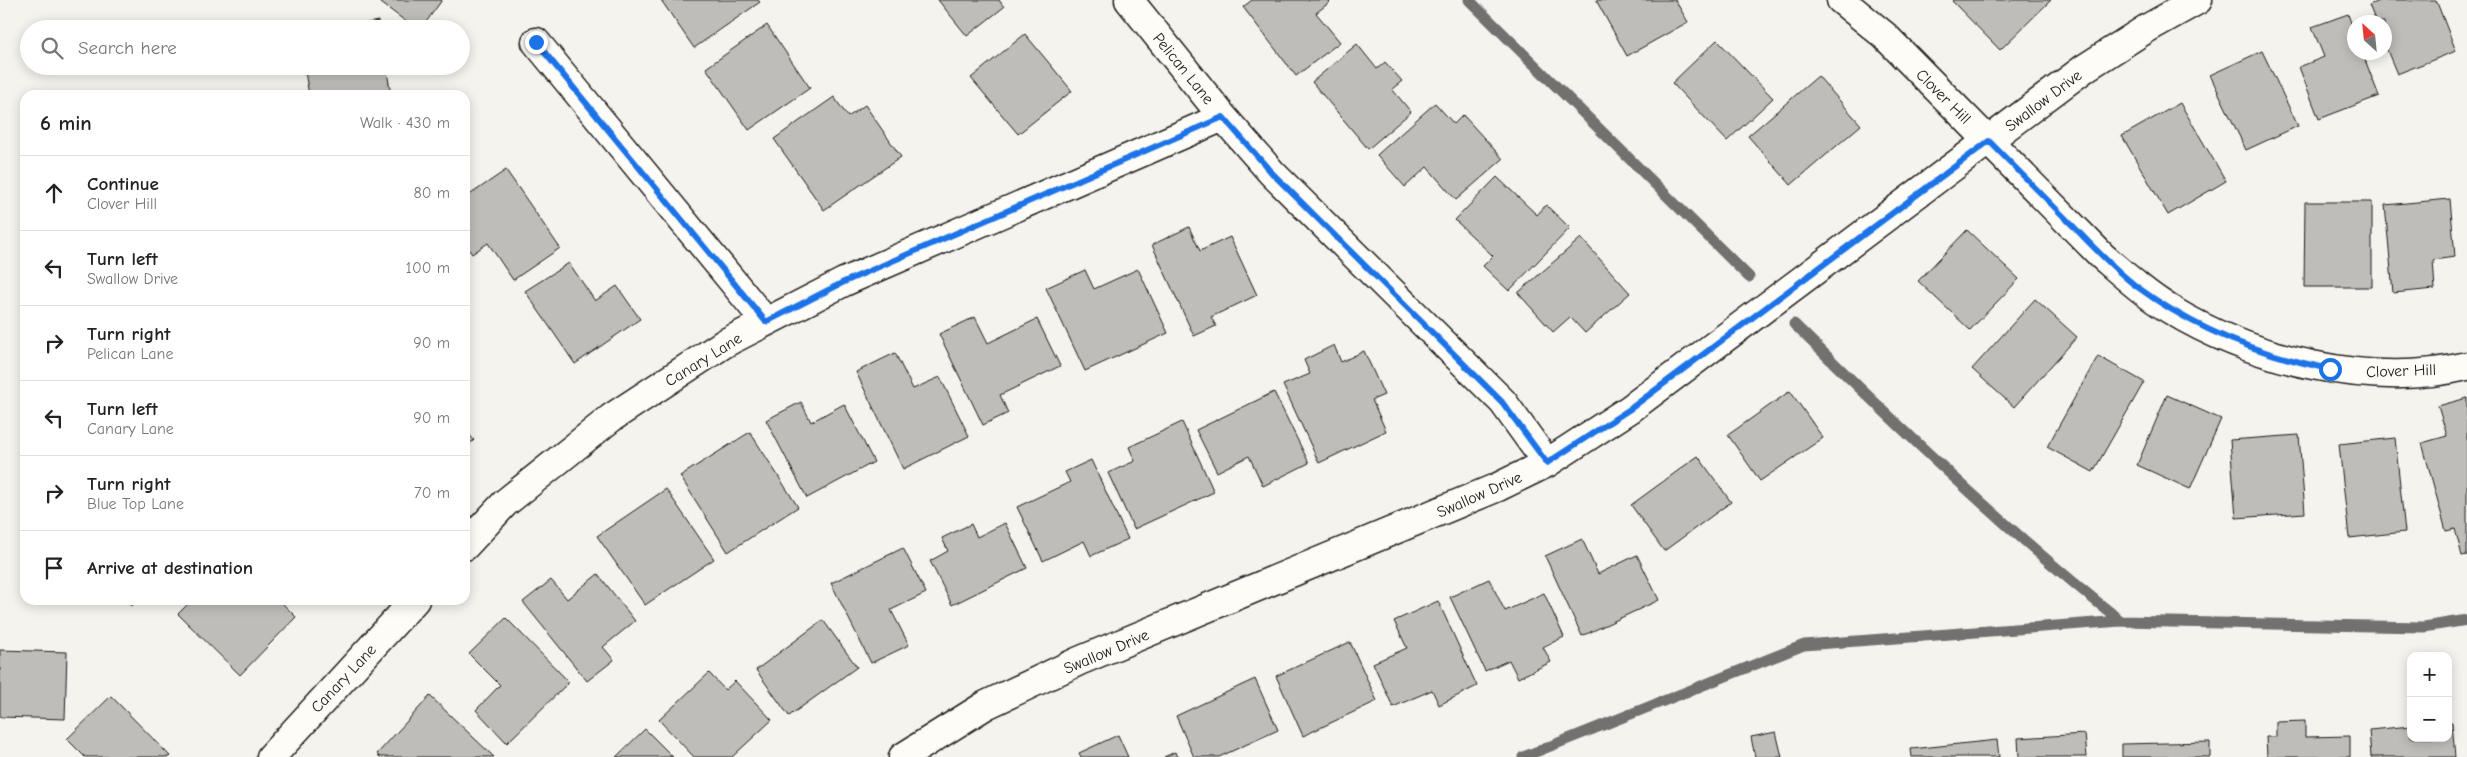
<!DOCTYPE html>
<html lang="en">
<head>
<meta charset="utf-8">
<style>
  :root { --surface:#fff; --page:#f2f2f2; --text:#222; --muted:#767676; --line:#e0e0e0 }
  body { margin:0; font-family:"Comic Neue",sans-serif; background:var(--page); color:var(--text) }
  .controls { position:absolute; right:15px; bottom:15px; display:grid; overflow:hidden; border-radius:10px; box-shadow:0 2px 12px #0003 }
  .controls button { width:45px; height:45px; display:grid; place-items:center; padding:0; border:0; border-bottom:1px solid var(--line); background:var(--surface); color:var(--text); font:25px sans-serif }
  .compass { position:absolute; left:2347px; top:15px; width:45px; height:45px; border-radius:50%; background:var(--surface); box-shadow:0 2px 12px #0003; rotate:333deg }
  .stop { position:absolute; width:15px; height:15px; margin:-11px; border:4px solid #1a73e8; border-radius:50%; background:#fff }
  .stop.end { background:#1a73e8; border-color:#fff; box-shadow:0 1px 5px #0008 }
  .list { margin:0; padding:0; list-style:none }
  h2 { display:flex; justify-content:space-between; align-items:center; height:65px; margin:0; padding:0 20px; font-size:21px }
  h2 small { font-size:16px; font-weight:400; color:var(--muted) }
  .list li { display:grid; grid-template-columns:32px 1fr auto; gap:15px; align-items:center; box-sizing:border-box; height:75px; padding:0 20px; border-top:1px solid var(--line) }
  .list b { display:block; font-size:19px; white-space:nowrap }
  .list p { margin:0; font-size:16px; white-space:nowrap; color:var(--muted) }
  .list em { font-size:16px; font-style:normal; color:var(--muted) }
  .icon { flex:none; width:28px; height:28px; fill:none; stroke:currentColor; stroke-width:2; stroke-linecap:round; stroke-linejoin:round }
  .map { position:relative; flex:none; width:2467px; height:757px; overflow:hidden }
  .search { position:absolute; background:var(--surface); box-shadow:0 2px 12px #0003; left:20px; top:20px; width:450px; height:55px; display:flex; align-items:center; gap:12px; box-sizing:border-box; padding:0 18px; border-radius:28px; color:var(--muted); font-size:19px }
  .panel { position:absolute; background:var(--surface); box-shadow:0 2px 12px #0003; left:20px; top:90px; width:450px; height:515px; border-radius:15px }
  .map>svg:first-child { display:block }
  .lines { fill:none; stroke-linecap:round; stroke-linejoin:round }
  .stream { stroke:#72716f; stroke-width:11 }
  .building { fill:#bebdba; stroke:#1c1c1c }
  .minor-casing { stroke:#1c1c1c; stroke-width:31 }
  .minor { stroke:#fdfcf7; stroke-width:28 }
  .route { stroke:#1a73e8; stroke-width:6 }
  .labels { text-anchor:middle; stroke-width:4; stroke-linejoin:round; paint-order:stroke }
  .street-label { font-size:16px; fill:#1c1c1c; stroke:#fdfcf7 }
</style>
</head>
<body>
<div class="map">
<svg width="2467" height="757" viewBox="0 0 2467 757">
  <rect width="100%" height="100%" fill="#f4f3ee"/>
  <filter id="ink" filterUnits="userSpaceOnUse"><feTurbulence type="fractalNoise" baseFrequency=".02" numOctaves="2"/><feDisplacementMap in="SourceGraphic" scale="10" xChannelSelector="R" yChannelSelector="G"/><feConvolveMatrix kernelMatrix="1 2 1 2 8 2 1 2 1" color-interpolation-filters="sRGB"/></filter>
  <g filter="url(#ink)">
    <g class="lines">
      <!-- stream -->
      <path class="stream" d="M1469,0L1749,277
        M1794,324C1899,427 2006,530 2121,621
        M1523,757L1804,645L2121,621L2424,627L2467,620"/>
    </g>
    <!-- building -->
    <path class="building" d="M377,0H442L421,29H416Z
      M661,0H758L760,2L694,48Z
      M938,0H999L1004,7L967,36Z
      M1252,0H1328L1330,2L1316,13L1340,42L1296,76L1243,7Z
      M1596,0H1675L1688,22L1627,56Z
      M1953,0H2051L2000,50L1952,1Z
      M2381,0H2436L2456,51L2397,74L2384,43V22H2376L2369,5Z
      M2348,14L2354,32V52H2362L2379,96L2319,119L2299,67L2324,57L2312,27Z
      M378,21L379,29H337Z
      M767,25L810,88L749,130L706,68Z
      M1025,34L1072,91L1018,134L971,78Z
      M1717,40L1773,98L1727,141L1672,83Z
      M1357,44L1377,69L1385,62L1402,81L1392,89L1411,112L1368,149L1312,82Z
      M2262,51L2298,126L2246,150L2210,75Z
      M304,66H386L391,95H309Z
      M1818,76L1861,125L1791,185L1748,136Z
      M834,97L848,117L865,105L901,157L824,210L774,139Z
      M1435,103L1454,124L1463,115L1503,159L1456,200L1427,167L1405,187L1377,155Z
      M2180,103L2226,181L2168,215L2122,136Z
      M506,170L560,248L513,280L488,243L472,254L465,244V198Z
      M1497,177L1537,215L1546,205L1570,228L1509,291L1483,266L1493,256L1455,220Z
      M2450,199L2455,257L2433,260L2435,289L2393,293L2385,205Z
      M2305,202H2372V287H2304Z
      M1189,227L1200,251L1230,237L1257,295L1211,317L1216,326L1194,336L1152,245Z
      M1967,230L2019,279L1970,330L1918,281Z
      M1581,238L1630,293L1585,333L1570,317L1553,332L1518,293Z
      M569,263L595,301L617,286L640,319L575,364L525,291Z
      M1138,269L1168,333L1085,371L1046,288L1085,270L1094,289Z
      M2035,299L2077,337L2014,407L1972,369Z
      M975,317L988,343L1037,319L1060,366L1000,395L1008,413L983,425L939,334Z
      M1334,345L1341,362L1364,351L1384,395L1372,400L1386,431L1319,463L1283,385L1310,374L1304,360Z
      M895,353L913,389L940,377L969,436L903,469L856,372Z
      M2098,356L2144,382L2093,472L2047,447Z
      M1790,391L1823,438L1760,481L1728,435Z
      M1274,392L1309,463L1263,486L1249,456L1217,472L1196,430Z
      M2167,395L2221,419L2190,489L2137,465Z
      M2467,398V555L2462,556L2455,529L2446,531L2422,443L2447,436L2438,406Z
      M801,402L811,422L844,404L874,462L807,498L766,420Z
      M1182,422L1214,492L1134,529L1108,473L1135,461L1129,447Z
      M465,430L474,440L465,448Z
      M750,432L798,507L728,552L680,476Z
      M2299,435L2305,513L2236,518L2230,440Z
      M2395,438L2405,532L2349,538L2339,444Z
      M1698,456L1731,502L1664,551L1631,505Z
      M1091,460L1128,539L1091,556L1084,541L1043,561L1017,507L1070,482L1065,472Z
      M666,489L714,559L645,605L597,536Z
      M1005,523L1027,568L952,605L930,561L948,551L942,538L971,524L977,537Z
      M1582,539L1598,574L1637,555L1659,600L1582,636L1545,556Z
      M903,548L926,593L891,610L909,645L871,663L831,583Z
      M598,574L635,621L603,647L614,660L587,681L523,602L551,580L567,599Z
      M1489,579L1505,611L1544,593L1564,637L1543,647L1551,662L1518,678L1509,660L1485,671L1450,597Z
      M126,600H139L131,606Z
      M192,600H279L296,617L240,675L178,614Z
      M1438,601L1477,686L1439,705L1432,690L1393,707L1373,663L1407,648L1394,621Z
      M506,618L569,682L507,743L476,710L500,685L469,654Z
      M823,620L857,667L789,716L756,670Z
      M1350,642L1377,701L1303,736L1276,676Z
      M0,650L67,652L65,719L0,717Z
      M709,673L725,690L735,681L772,720L732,757H694L659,720Z
      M1255,679L1278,730L1219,757H1194L1176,716Z
      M111,696L170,756L169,757H85L67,739Z
      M430,696L494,757H380L377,754Z
      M2305,721V737L2350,736V757H2267L2266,737H2276V722Z
      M2452,722L2455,757H2371L2369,730L2411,726V738H2448V723Z
      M645,729L673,757H616Z
      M1776,732L1782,757H1755L1751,737Z
      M2085,734L2087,757H2019L2018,738Z
      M1118,735L1128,757H1081L1079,753Z
      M1997,740L1999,757H1912L1911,749Z
      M2210,742V757H2122V744Z
      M1175,752L1177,757H1164Z"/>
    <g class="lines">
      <defs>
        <path id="minor" d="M1129,0L1223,117L1272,173L1503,402L1547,463
          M1841,0L1885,36L2102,256C2124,275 2146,295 2171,310C2254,360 2371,389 2467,366
          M536,42L766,322
          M465,546L505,503L611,418L725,343L844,282L1223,117
          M271,757L415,600
          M903,757L986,705L1079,661L1498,487L1547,463L1630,409L2085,68L2146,29L2198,0"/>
      </defs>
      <!-- minor casing -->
      <use href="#minor" class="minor-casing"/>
      <!-- minor -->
      <use href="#minor" class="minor"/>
    </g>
  </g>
  <g class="lines" filter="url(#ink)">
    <!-- route -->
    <path class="route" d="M536,42L766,322L844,282L1223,117L1272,173L1502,402L1547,463L1630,409L1989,141C2018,170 2046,199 2075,228C2094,248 2114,269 2136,286C2194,329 2260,355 2330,369"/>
  </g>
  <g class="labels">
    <!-- street labels -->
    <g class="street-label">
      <text transform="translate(1184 68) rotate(51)" y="6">Pelican Lane</text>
      <text transform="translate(1944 96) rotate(45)" y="6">Clover Hill</text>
      <text transform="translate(2043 100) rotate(-37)" y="6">Swallow Drive</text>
      <text transform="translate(703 359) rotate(-32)" y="6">Canary Lane</text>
      <text transform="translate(2401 370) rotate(-2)" y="6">Clover Hill</text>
      <text transform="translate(1479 494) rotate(-24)" y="6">Swallow Drive</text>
      <text transform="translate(1106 651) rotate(-23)" y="6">Swallow Drive</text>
      <text transform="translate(343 678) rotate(-47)" y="6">Canary Lane</text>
    </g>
  </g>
</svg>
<div class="controls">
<button>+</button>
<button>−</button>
</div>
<svg class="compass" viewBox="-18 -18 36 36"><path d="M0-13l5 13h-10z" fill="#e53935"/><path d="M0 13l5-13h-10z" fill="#767676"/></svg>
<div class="stop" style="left:2330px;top:369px"></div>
<div class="stop end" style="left:536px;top:42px"></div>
<div class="search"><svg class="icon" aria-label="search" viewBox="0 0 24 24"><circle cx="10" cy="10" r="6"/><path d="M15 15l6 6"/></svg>Search here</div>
<section class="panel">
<h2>6 min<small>Walk · 430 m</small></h2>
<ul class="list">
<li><svg class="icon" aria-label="ahead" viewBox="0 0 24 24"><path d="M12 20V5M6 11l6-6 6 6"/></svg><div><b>Continue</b><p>Clover Hill</p></div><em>80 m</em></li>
<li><svg class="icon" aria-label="left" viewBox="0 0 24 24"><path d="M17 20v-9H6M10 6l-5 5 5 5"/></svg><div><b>Turn left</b><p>Swallow Drive</p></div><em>100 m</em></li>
<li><svg class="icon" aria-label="right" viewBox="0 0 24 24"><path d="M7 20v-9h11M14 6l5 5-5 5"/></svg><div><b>Turn right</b><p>Pelican Lane</p></div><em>90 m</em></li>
<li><svg class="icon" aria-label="left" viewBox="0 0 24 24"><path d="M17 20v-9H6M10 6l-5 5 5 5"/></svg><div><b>Turn left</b><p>Canary Lane</p></div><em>90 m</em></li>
<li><svg class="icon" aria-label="right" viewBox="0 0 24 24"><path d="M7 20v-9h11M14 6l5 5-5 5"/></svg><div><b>Turn right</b><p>Blue Top Lane</p></div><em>70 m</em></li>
<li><svg class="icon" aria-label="arrive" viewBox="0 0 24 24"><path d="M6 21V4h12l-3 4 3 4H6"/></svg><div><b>Arrive at destination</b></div></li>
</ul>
</section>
</div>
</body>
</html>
